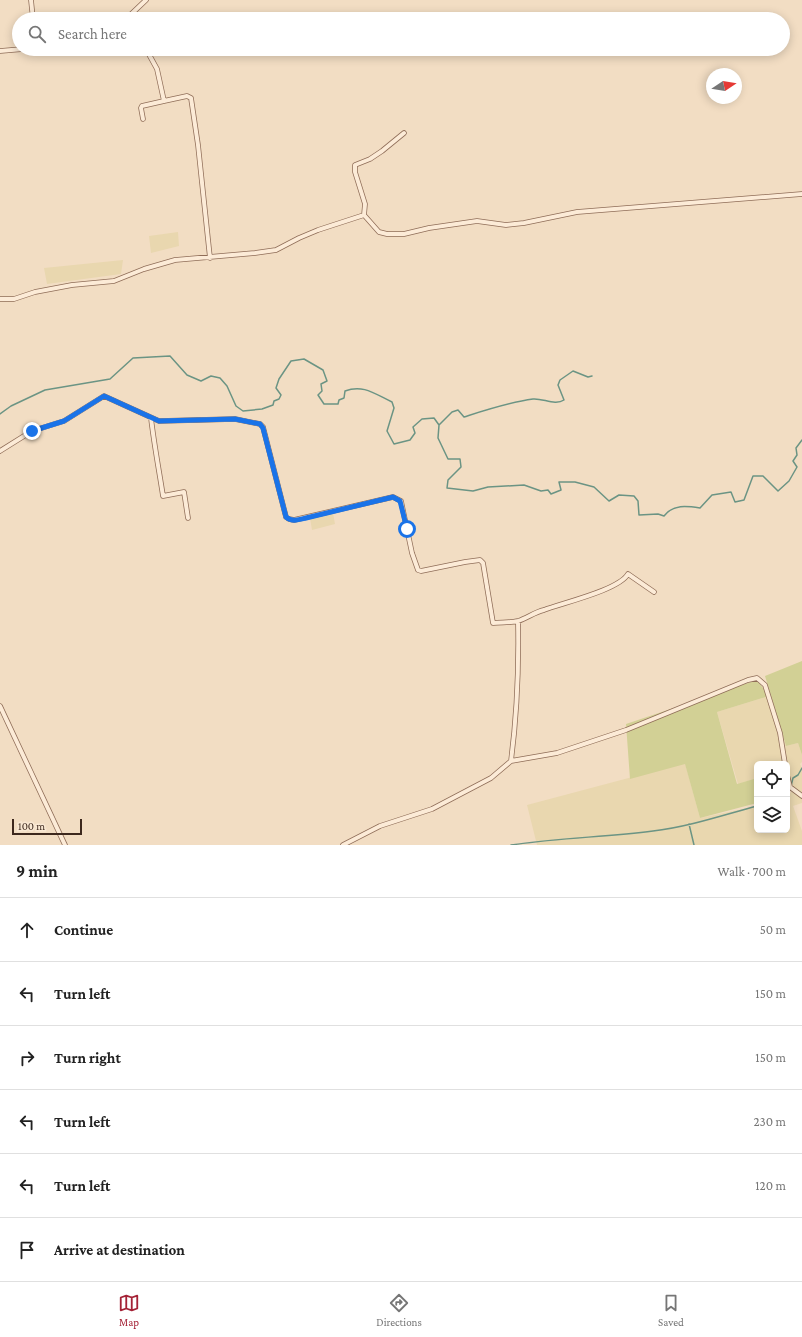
<!DOCTYPE html>
<html lang="en">
<head>
<meta charset="utf-8">
<style>
  :root { --surface:#fff; --page:#f2f2f2; --text:#222; --muted:#767676; --line:#e0e0e0; --accent:#a42236 }
  body { margin:0; font-family:"Crimson Pro",serif; background:var(--page); color:var(--text) }
  .controls { position:absolute; right:12px; bottom:12px; display:grid; overflow:hidden; border-radius:6px; box-shadow:0 2px 10px #0003 }
  .controls button { width:36px; height:36px; display:grid; place-items:center; padding:0; border:0; border-bottom:1px solid var(--line); background:var(--surface); color:var(--text); font:20px sans-serif }
  .compass { position:absolute; left:706px; top:68px; width:36px; height:36px; border-radius:50%; background:var(--surface); box-shadow:0 2px 10px #0003; rotate:78deg }
  .scale { position:absolute; left:12px; bottom:10px; width:70px; box-sizing:border-box; padding-left:4px; border:2px solid #3d281d; border-top:0; font-size:11px; line-height:14px; white-space:nowrap; color:#3d281d; -webkit-text-stroke:3px #f9e8d3; paint-order:stroke }
  .stop { position:absolute; width:12px; height:12px; margin:-9px; border:3px solid #1a73e8; border-radius:50%; background:#fff }
  .stop.end { background:#1a73e8; border-color:#fff; box-shadow:0 1px 4px #0008 }
  .list { margin:0; padding:0; list-style:none }
  h2 { display:flex; justify-content:space-between; align-items:center; height:52px; margin:0; padding:0 16px; font-size:17px }
  h2 small { font-size:13px; font-weight:400; color:var(--muted) }
  .list li { display:grid; grid-template-columns:26px 1fr auto; gap:12px; align-items:center; box-sizing:border-box; height:64px; padding:0 16px; border-top:1px solid var(--line) }
  .list b { display:block; font-size:15px; white-space:nowrap }
  .list em { font-size:13px; font-style:normal; color:var(--muted) }
  .icon { flex:none; width:22px; height:22px; fill:none; stroke:currentColor; stroke-width:2; stroke-linecap:round; stroke-linejoin:round }
  .map { position:relative; flex:none; width:802px; height:845px; overflow:hidden }
  .search { position:absolute; background:var(--surface); box-shadow:0 2px 10px #0003; left:12px; right:12px; top:12px; height:44px; display:flex; align-items:center; gap:10px; box-sizing:border-box; padding:0 14px; border-radius:22px; color:var(--muted); font-size:15px }
  .sheet { height:436px; background:var(--surface) }
  nav { display:flex; justify-content:space-around; align-items:center; box-sizing:border-box; height:56px; border-top:1px solid var(--line); background:var(--surface); font-size:11px; color:var(--muted) }
  nav a { display:grid; justify-items:center; gap:2px }
  nav .on { color:var(--accent) }
  .map>svg:first-child { display:block }
  .farmland { fill:#e9d7af }
  .green { fill:#d2d095 }
  .lines { fill:none; stroke-linecap:round; stroke-linejoin:round }
  .stream { stroke:#6b9484; stroke-width:1.5 }
  .street-casing { stroke:#8f6d58; stroke-width:5.5 }
  .street { stroke:#fcebd7; stroke-width:4 }
  .route { stroke:#1a73e8; stroke-width:5 }
</style>
</head>
<body>
<div class="map">
<svg width="802" height="845" viewBox="0 0 802 845">
  <rect width="100%" height="100%" fill="#f2ddc3"/>
  <!-- farmland -->
  <path class="farmland" d="M178,232L179,246L151,253L149,236Z
    M123,260L121,274L47,284L44,268Z
    M333,513L335,524L312,530L310,518Z
    M769,696L786,746L798,743L802,755V762L800,764L802,768V803L793,806L802,831V845H537L527,805L685,763L700,818L757,806V830H787V798L792,791L789,788L787,781V764H757V778L738,784L717,712Z"/>
  <!-- green -->
  <path class="green" d="M802,661V755L798,743L786,746L765,676Z
    M757,680L769,696L717,712L737,784L757,778V803L700,818L685,764L630,779L626,724Z"/>
  <g class="lines">
    <!-- stream -->
    <path class="stream" d="M0,414L11,406L45,390L110,379L133,358L170,356L187,375L201,381L211,376L220,378L227,386L236,406L243,411L262,409L273,405L274,401L279,399L281,395L276,388L279,379L291,361L304,359L323,370L327,381L321,384L322,391L318,395L324,404H338L339,400L344,398L345,391C363,384 375,394 392,402L394,408L387,431L394,444L410,440L415,433L413,427L422,419L434,418L439,425L438,438L448,459H460L461,467L448,480L447,488L473,491L488,487L524,485L541,491L548,490L551,494L561,490L559,482H575L594,487L609,501L619,495L634,496L638,501L639,515L658,514L664,516C673,504 687,506 700,508L712,495L731,492L735,502L744,500L753,476H763L778,491L789,481L797,467L793,461L797,455L796,448L802,440
      M439,425L452,412L458,410L464,417C486,410 510,402 533,399C543,398 555,406 564,400L558,385L560,380L573,371L588,377L592,376
      M791,786L793,778L798,775L802,768
      M787,797L790,789
      M689,824L694,845
      M511,845C558,838 606,837 653,831C688,827 723,815 757,806"/>
    <defs>
      <path id="street" d="M31,0L33,19
        M126,19L146,0
        M146,49L157,69L164,101L187,96L191,98L198,145L210,258
        M0,51L23,49
        M143,119L141,108L142,106L164,101
        M364,215L365,204L355,172V165L370,159L382,151L404,133
        M0,299H14L35,292L72,285L114,281L144,269L175,260L255,253L276,250L299,238L318,230L364,215L379,232L387,234H404L429,228L477,221L506,225L524,223L577,212L802,194
        M151,418C154,444 159,470 163,496L184,492L188,518
        M0,451L32,431L64,421L104,396L159,421L235,419L260,424L263,427L286,517L289,519L294,520L393,497L401,501L412,553L418,570L421,571L465,562L480,560L483,563L493,623C501,622 510,623 518,621C527,618 535,612 544,610C562,603 619,590 628,574L654,592
        M0,706L65,845
        M511,761C517,714 519,668 518,621
        M787,775L790,787L802,796
        M343,845L380,826L432,809L491,778L511,761L557,753L626,730L748,680L757,678L765,685L780,733L785,764"/>
    </defs>
    <!-- street casing -->
    <use href="#street" class="street-casing"/>
    <!-- street -->
    <use href="#street" class="street"/>
  </g>
  <g class="lines">
    <!-- route -->
    <path class="route" d="M32,431L64,421L104,396L159,421L235,419L260,424L263,428L286,517C292,522 298,520 306,518L393,497L400,501L407,529"/>
  </g>
</svg>
<div class="controls">
<button><svg class="icon" aria-label="locate" viewBox="0 0 24 24"><circle cx="12" cy="12" r="6"/><path d="M12 2v4M12 18v4M2 12h4M18 12h4"/></svg></button>
<button><svg class="icon" aria-label="layers" viewBox="0 0 24 24"><path d="M12 4l9 5-9 5-9-5zM3 14l9 5 9-5"/></svg></button>
</div>
<svg class="compass" viewBox="-18 -18 36 36"><path d="M0-13l5 13h-10z" fill="#e53935"/><path d="M0 13l5-13h-10z" fill="#767676"/></svg>
<div class="scale">100 m</div>
<div class="stop" style="left:407px;top:529px"></div>
<div class="stop end" style="left:32px;top:431px"></div>
<div class="search"><svg class="icon" aria-label="search" viewBox="0 0 24 24"><circle cx="10" cy="10" r="6"/><path d="M15 15l6 6"/></svg>Search here</div>
</div>
<section class="sheet">
<h2>9 min<small>Walk · 700 m</small></h2>
<ul class="list">
<li><svg class="icon" aria-label="ahead" viewBox="0 0 24 24"><path d="M12 20V5M6 11l6-6 6 6"/></svg><div><b>Continue</b></div><em>50 m</em></li>
<li><svg class="icon" aria-label="left" viewBox="0 0 24 24"><path d="M17 20v-9H6M10 6l-5 5 5 5"/></svg><div><b>Turn left</b></div><em>150 m</em></li>
<li><svg class="icon" aria-label="right" viewBox="0 0 24 24"><path d="M7 20v-9h11M14 6l5 5-5 5"/></svg><div><b>Turn right</b></div><em>150 m</em></li>
<li><svg class="icon" aria-label="left" viewBox="0 0 24 24"><path d="M17 20v-9H6M10 6l-5 5 5 5"/></svg><div><b>Turn left</b></div><em>230 m</em></li>
<li><svg class="icon" aria-label="left" viewBox="0 0 24 24"><path d="M17 20v-9H6M10 6l-5 5 5 5"/></svg><div><b>Turn left</b></div><em>120 m</em></li>
<li><svg class="icon" aria-label="arrive" viewBox="0 0 24 24"><path d="M6 21V4h12l-3 4 3 4H6"/></svg><div><b>Arrive at destination</b></div></li>
</ul>
</section>
<nav>
<a class="on"><svg class="icon" aria-label="map" viewBox="0 0 24 24"><path d="M3 6l6-2 6 2 6-2v14l-6 2-6-2-6 2zM9 4v14M15 6v14"/></svg>Map</a>
<a><svg class="icon" aria-label="directions" viewBox="0 0 24 24"><path d="M12 3l9 9-9 9-9-9zM9 14v-3h6M13 9l2 2-2 2"/></svg>Directions</a>
<a><svg class="icon" aria-label="saved" viewBox="0 0 24 24"><path d="M7 4h10v16l-5-4-5 4z"/></svg>Saved</a>
</nav>
</body>
</html>
